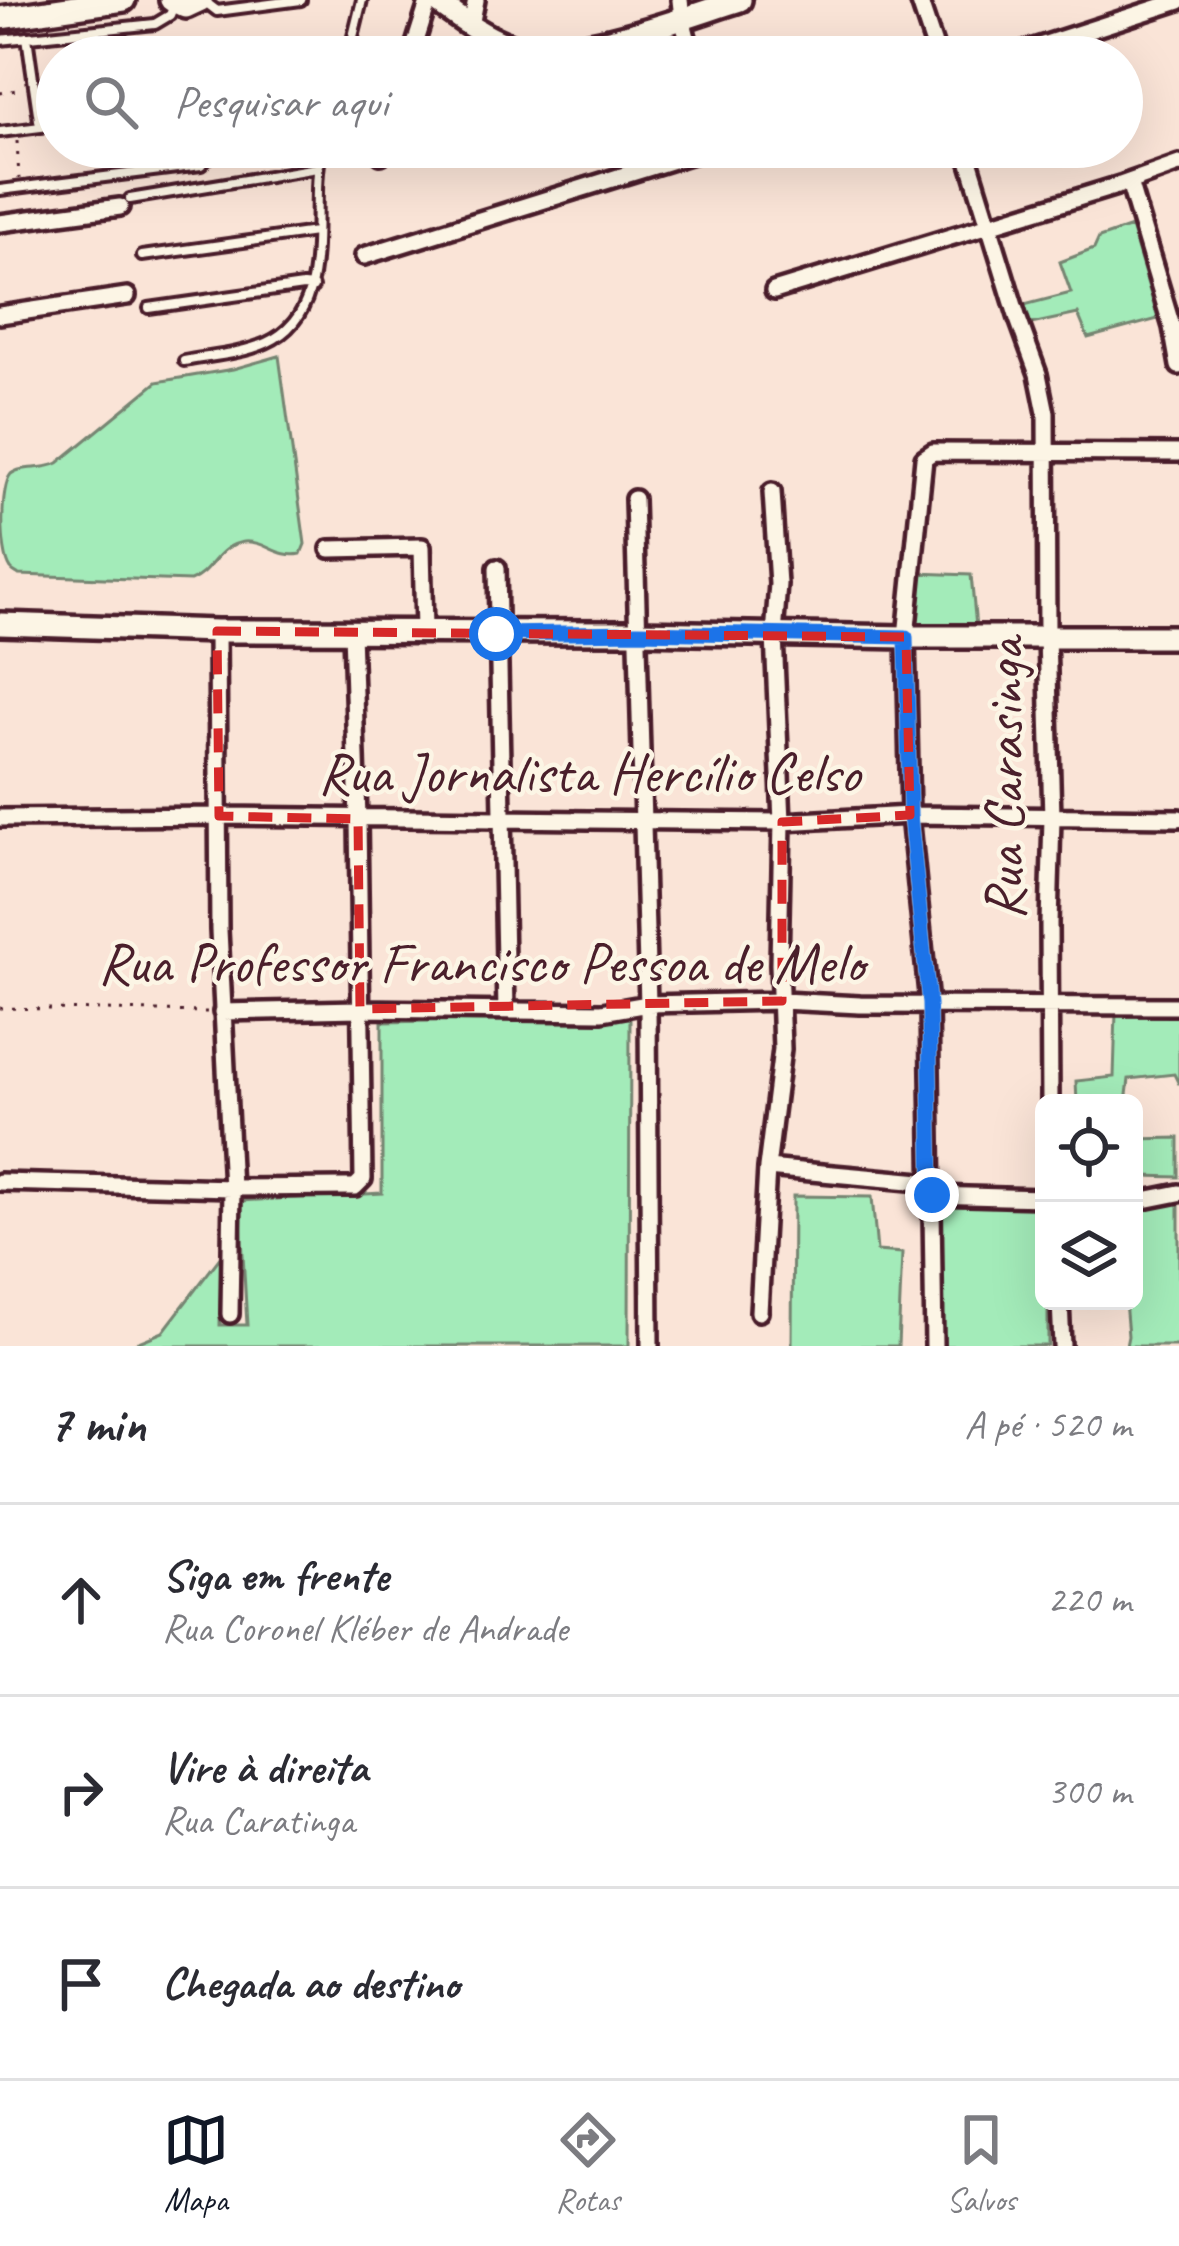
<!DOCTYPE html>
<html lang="pt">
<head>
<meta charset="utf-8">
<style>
  :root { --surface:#fff; --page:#f2f2f3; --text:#2b2b33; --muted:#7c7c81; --line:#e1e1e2; --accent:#111827 }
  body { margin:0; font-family:Caveat,sans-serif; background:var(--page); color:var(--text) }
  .controls { position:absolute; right:36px; bottom:36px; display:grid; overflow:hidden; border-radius:18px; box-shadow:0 12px 48px #0002 }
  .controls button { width:108px; height:108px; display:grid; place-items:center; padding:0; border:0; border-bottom:3px solid var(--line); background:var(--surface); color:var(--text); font:60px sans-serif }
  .stop { position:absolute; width:36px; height:36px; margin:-27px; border:9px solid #1a73e8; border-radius:50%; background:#fff }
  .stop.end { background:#1a73e8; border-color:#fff; box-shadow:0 3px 12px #0008 }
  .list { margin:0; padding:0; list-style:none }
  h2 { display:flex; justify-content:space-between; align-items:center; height:156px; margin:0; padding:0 48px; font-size:51px }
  h2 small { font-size:39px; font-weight:400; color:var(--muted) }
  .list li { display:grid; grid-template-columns:78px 1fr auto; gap:36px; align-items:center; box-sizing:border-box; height:192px; padding:0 48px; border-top:3px solid var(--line) }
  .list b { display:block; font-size:45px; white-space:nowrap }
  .list p { margin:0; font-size:39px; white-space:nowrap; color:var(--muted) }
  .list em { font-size:39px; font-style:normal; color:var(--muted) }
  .icon { flex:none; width:66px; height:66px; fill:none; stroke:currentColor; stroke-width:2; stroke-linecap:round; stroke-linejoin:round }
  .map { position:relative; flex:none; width:1179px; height:1346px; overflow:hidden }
  .search { position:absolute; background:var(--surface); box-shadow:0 12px 48px #0002; left:36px; right:36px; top:36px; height:132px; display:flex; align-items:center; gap:30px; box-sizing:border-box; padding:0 42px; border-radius:66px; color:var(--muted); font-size:45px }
  .sheet { height:732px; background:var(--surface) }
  nav { display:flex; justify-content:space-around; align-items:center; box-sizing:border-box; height:168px; border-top:3px solid var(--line); background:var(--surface); font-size:33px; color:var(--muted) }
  nav a { display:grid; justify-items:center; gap:6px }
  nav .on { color:var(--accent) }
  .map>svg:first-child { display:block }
  .green { fill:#a3ebb9; stroke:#768572; stroke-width:3 }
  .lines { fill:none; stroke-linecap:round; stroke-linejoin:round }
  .lane-casing { stroke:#4a1f2b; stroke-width:16 }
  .street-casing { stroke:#4a1f2b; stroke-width:24 }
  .secondary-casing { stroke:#4a1f2b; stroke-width:30 }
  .path { stroke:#4a1f2b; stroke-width:3; stroke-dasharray:3 9; stroke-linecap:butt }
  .lane { stroke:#fcf5e5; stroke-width:8 }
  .street { stroke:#fcf5e5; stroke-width:15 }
  .secondary { stroke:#fcf5e5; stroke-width:21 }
  .route { stroke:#1a73e8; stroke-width:15 }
  .marked { fill:none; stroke:#d62828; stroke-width:9; stroke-dasharray:24 15; stroke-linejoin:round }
  .labels { text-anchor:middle; stroke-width:9; stroke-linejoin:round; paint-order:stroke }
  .street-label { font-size:57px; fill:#4a1f2b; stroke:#fcf5e5 }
</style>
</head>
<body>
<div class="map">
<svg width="1179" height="1346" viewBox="0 0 1179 1346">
  <rect width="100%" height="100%" fill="#fae4d7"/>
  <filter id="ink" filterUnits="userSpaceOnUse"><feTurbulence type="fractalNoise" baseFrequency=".00833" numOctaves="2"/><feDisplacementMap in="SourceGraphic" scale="24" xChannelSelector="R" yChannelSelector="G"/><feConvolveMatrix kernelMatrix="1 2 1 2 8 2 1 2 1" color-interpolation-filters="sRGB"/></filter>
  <g filter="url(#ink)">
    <!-- green -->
    <path class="green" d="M1131,227L1158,319L1088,338L1078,314L1027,325L1024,305L1071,293L1060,262L1094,249L1099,238Z
      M279,356L305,544L301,554C278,559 265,540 244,542C217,545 212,573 190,581L19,575C17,573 13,572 11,569C0,554 0,486 11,474C22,465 43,471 58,463L157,382L233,369Z
      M916,573L971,575L976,627H912Z
      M1116,1012L1179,1013V1084L1174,1074L1129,1079L1126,1103H1077L1076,1081L1114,1077Z
      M630,1017L629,1346H129L163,1332L221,1256L220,1325H247L240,1201L382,1193V1022Z
      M1179,1138V1177L1142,1176L1139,1168L1134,1169V1139Z
      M793,1196L872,1197L877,1251L902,1253L898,1346H792Z
      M938,1200L1044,1202V1301H1048V1346H943Z
      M1179,1201V1346H1126L1128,1336L1125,1301H1134V1205Z"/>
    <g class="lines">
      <defs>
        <path id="lane" d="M204,1L217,11L301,0
          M27,37L40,127
          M0,40L155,24L170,15L174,5
          M305,57L350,50
          M348,57L362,0
          M0,132L57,125
          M0,190L201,165L208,158L207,147
          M130,199L317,168
          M142,256L315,232
          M149,308L303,286L313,287
          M184,361C210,356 241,354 266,343C339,310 306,210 322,147"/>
        <path id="street" d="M680,0L682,18L692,57
          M919,0L938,57
          M471,26L476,0
          M411,57L429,0
          M1006,57L1179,1
          M965,147L1018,319L1038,374L1046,413L1047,636L1052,818L1049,923L1050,1103
          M381,155L383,147
          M1129,182L1172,327L1179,366
          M0,223L120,207
          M364,256L715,147
          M774,291L1120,185L1179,164
          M0,315L127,296
          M634,499L648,1004L650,1346
          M330,549L422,547L424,631
          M497,568L506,1011
          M217,631L219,930L232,1188L230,1314
          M0,818L219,816L782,822L910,815L1179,818
          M222,1012L360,1009L602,1012L648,1004L782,1001L860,1005L1179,1006
          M767,1168L932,1183
          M0,1182L232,1188L345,1187H355L363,1179L358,819L352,631
          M932,1195L1044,1198
          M1134,1199H1149L1179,1193
          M1060,1301L1062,1346
          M759,1312L767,1168L782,1049L779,964L782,822L774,635L778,584L772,492
          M934,1346L929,1004L910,815L906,637L924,458L933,452L1179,453"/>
        <path id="secondary" d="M171,0L186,7L201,0
          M434,0C457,16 479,34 505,44C561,66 682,18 740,0
          M0,18L124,0
          M0,624L217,631L637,632L906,637H1179"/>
      </defs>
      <!-- lane casing -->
      <use href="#lane" class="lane-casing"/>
      <!-- street casing -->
      <use href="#street" class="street-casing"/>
      <!-- secondary casing -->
      <use href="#secondary" class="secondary-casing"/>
      <!-- path -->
      <path class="path" d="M122,38L124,57
        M124,38L126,48L177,41V33
        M43,86L57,84
        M0,93L22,89
        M17,141L19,179
        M104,147L106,169
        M0,1008L208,1012"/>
      <!-- lane -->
      <use href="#lane" class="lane"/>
      <!-- street -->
      <use href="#street" class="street"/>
      <!-- secondary -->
      <use href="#secondary" class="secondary"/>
    </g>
  </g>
  <g class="lines" filter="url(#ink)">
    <!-- route -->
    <path class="route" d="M496,634L637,632L906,637L910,815L929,1004L932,1195"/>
  </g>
  <!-- marked area -->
  <path class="marked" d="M217,631L906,637L910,815L782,822V1001L360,1009L358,819L219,816Z"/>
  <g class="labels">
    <!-- street labels -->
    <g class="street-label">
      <text x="589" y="792">Rua Jornalista Hercílio Celso</text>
      <text transform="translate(1003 779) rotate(-90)" y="20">Rua Carasinga</text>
      <text x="481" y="982">Rua Professor Francisco Pessoa de Melo</text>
    </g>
  </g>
</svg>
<div class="controls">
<button><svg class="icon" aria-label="locate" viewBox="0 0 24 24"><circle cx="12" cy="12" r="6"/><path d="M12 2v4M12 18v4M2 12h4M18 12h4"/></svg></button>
<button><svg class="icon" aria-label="layers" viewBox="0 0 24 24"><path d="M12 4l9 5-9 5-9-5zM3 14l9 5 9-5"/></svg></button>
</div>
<div class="stop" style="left:496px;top:634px"></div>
<div class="stop end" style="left:932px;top:1195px"></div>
<div class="search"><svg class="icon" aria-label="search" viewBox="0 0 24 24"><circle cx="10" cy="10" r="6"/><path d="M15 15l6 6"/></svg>Pesquisar aqui</div>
</div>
<section class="sheet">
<h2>7 min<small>A pé · 520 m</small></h2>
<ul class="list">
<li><svg class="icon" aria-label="ahead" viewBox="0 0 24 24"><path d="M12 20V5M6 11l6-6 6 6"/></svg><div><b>Siga em frente</b><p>Rua Coronel Kléber de Andrade</p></div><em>220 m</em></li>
<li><svg class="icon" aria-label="right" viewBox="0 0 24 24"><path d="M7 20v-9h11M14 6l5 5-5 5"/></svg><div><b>Vire à direita</b><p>Rua Caratinga</p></div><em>300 m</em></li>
<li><svg class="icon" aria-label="arrive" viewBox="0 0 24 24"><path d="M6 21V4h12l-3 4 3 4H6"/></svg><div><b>Chegada ao destino</b></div></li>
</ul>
</section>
<nav>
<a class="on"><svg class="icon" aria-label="map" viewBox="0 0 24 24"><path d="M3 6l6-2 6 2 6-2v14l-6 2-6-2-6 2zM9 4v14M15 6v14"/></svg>Mapa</a>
<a><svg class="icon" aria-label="directions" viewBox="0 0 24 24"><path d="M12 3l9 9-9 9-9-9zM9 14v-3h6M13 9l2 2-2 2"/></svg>Rotas</a>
<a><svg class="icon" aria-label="saved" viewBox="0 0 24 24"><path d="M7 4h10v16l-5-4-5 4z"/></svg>Salvos</a>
</nav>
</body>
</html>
